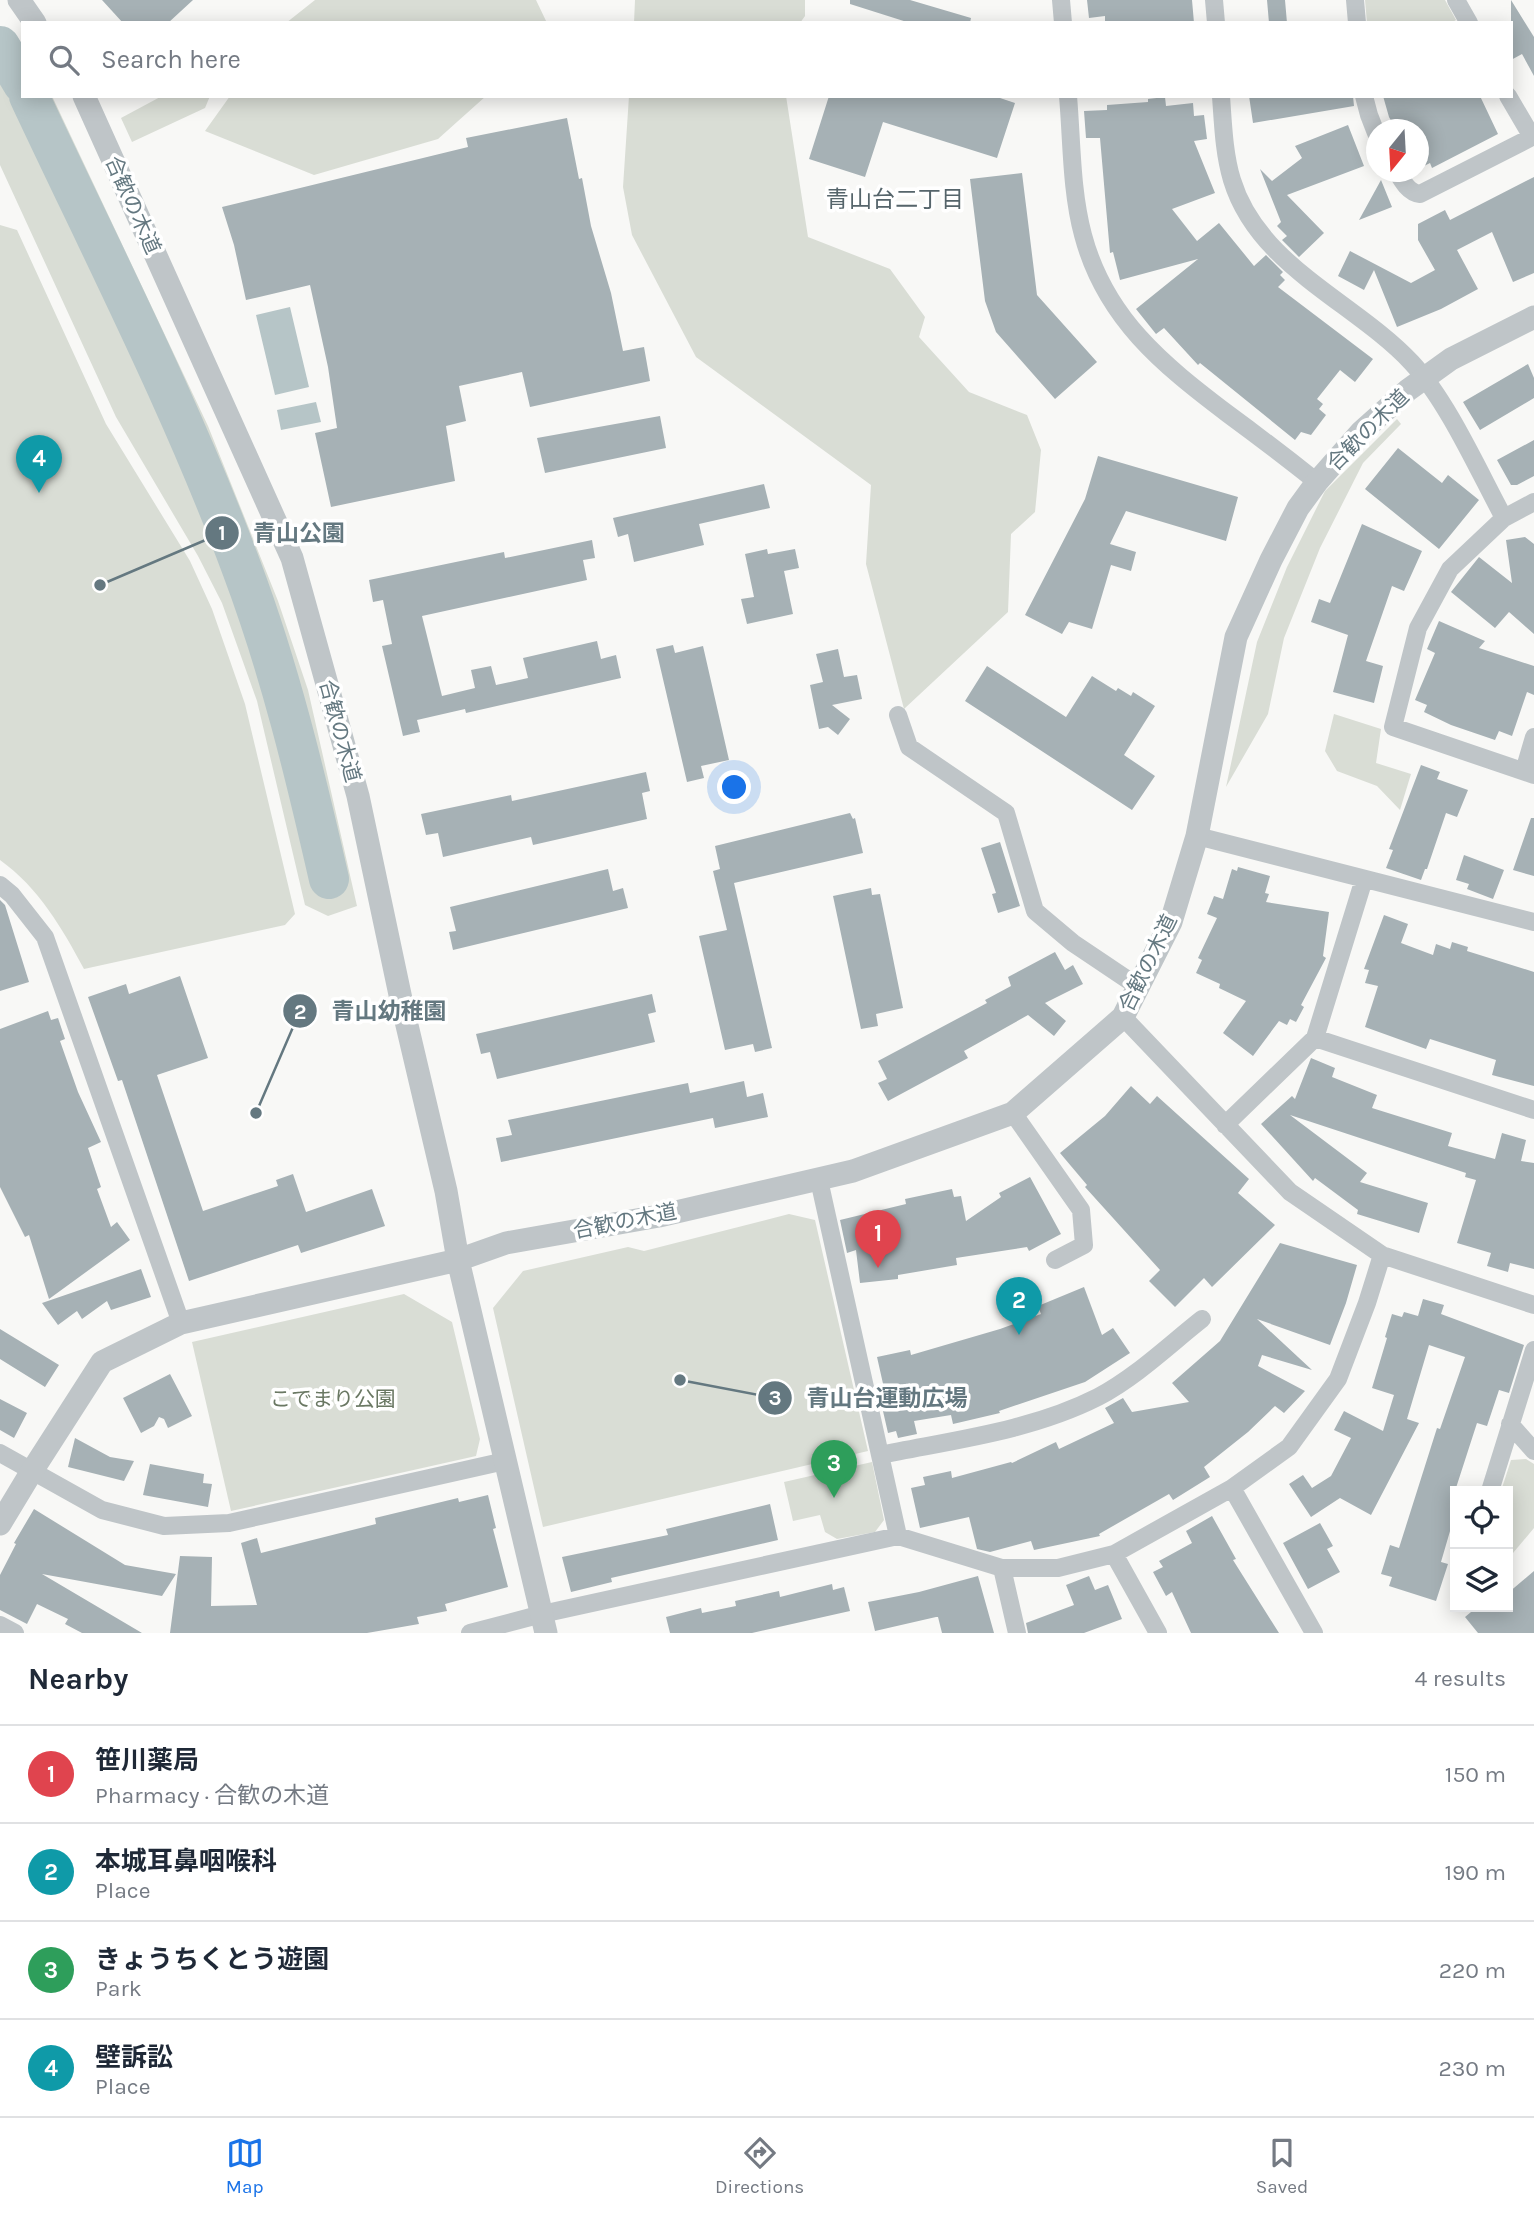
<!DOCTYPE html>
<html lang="en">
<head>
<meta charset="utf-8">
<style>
  :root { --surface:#fff; --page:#f2f2f3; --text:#1f2937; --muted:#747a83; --line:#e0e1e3; --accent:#1a73e8 }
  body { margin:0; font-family:Karla,"Noto Sans JP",sans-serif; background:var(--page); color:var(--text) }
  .controls { position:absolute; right:21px; bottom:21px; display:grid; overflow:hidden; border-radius:0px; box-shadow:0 4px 18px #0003 }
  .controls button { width:63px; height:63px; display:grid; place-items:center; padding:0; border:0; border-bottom:2px solid var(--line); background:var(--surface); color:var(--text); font:35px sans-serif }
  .compass { position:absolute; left:1366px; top:119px; width:63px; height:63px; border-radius:50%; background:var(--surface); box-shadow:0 4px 18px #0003; rotate:198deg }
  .you { position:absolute; left:735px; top:788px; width:24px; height:24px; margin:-18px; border:5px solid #fff; border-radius:50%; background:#1a73e8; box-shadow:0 0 0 10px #1a73e833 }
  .badge { display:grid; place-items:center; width:46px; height:46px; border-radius:50%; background:var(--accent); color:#fff; font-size:23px; font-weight:700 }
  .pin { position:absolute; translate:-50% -58px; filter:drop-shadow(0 2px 4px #0008) }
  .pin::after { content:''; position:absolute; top:37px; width:24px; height:21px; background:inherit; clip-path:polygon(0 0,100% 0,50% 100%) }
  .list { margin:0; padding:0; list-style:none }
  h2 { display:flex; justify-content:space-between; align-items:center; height:91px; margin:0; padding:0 28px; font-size:30px }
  h2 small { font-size:23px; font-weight:400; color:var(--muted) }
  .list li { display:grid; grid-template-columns:46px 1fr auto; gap:21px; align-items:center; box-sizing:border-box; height:98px; padding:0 28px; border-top:2px solid var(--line) }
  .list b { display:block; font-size:26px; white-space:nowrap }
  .list p { margin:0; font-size:23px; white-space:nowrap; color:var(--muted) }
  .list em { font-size:23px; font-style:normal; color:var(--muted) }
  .icon { flex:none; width:38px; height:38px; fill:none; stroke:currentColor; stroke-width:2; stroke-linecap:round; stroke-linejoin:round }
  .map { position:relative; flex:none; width:1534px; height:1633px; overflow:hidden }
  .search { position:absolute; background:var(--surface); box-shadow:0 4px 18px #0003; left:21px; right:21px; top:21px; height:77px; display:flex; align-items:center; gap:18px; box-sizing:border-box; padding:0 24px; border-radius:0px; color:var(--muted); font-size:26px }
  .sheet { height:483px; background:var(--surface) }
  nav { display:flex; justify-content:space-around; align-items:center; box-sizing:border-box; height:98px; border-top:2px solid var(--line); background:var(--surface); font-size:19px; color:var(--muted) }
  nav a { display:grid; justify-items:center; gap:4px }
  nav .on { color:var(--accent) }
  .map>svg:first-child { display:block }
  .green { fill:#d9ddd5 }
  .water { fill:#b6c5c7 }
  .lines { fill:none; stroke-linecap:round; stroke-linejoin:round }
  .river { stroke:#b6c5c7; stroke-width:40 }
  .building { fill:#a6b1b5 }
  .minor { stroke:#bfc5c8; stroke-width:18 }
  .tertiary { stroke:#bfc5c8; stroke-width:23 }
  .labels { text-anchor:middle; stroke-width:7; stroke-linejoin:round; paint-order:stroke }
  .street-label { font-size:21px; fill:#647880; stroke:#fff }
  .park-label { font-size:21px; fill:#6a7863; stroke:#fff }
  .neighbourhood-label { font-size:23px; fill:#56656b; stroke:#fff }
  .leader { fill:none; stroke:#647880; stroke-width:2.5 }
  .callout-dot { fill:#647880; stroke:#fff; stroke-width:2.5 }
  .mark-label { font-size:21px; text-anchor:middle; font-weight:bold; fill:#fff }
  .callout-label { font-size:23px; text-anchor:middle; font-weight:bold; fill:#647880; stroke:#fff; stroke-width:7; stroke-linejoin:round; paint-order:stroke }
</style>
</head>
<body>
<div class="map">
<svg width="1534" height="1633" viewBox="0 0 1534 1633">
  <rect width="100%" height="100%" fill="#f8f8f6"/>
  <!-- green -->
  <path class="green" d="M315,0H536L547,23H286Z
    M635,0H805V16L800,23H634Z
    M1365,0H1445L1456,20L1451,23H1367Z
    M0,31L23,60V96H52L208,426L278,601L308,690L357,906L328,916L305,905L257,701L222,603L198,556L116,417L0,165Z
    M162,96H210L205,108L132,142L121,118Z
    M230,96H486L438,139L314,175L205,131Z
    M629,96H786L808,237L890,269L925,317L919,337L969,392L1027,415L1041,450L1035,512L1011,534L1008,612L904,709L866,564L871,485L696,357L632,235L623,187Z
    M0,225L17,230L106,424L190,561L212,609L245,704L295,914L285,925L84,969C62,928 39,888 0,860Z
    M1397,419L1401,424L1363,463L1320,548L1284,638L1268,714L1226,787L1257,642L1287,567L1325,491Z
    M1334,714L1381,729L1376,763L1411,774L1400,810L1377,786L1337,771L1325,751Z
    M789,1214L815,1220L868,1451L543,1527L493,1308L523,1271L628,1247L644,1251Z
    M404,1294L452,1322L480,1439L476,1456L231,1511L192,1342Z
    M1526,1459L1534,1464V1528L1508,1559V1491H1501L1511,1460Z
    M872,1462L884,1520L875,1532L837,1539L825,1532L820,1515L793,1521L784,1482Z"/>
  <!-- water -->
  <path class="water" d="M290,307L309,387L275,395L256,315Z
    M316,402L321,422L281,430L277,410Z"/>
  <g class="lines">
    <!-- river -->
    <path class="river" d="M0,46L23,84
      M29,96C102,252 182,407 242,569C280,670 305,774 329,879"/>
  </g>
  <!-- building -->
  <path class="building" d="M102,0H193L168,23H123Z
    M850,0H910L971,18L970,23H910L850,4Z
    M1087,0H1192L1194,23H1105V16L1089,18Z
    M1267,0H1285L1287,23H1269Z
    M1511,0L1534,37V76L1522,54L1511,60Z
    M829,96H994L1015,103L997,158L883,122L865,177L809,159Z
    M1249,96H1353L1354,106L1253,123Z
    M1383,96H1480L1498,134L1432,168L1430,163L1418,169V130H1396L1389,117Z
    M1165,97L1166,106L1193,103L1194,116L1204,115L1207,139L1194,141L1215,193L1172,209L1197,241L1219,223L1254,266L1266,255L1283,272L1280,275L1285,280L1278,287L1373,359L1355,382L1340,370L1317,399L1323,404L1319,409L1326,415L1311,435L1301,432L1295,440L1200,363L1198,365L1164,328L1156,334L1136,309L1198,259L1120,280L1113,252L1110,253L1100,138H1086L1084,111L1107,110V105L1148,102V99Z
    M567,118L579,179L582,178L591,226L611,293L623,351L644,347L650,381L530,407L522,372L459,386L466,421L446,426L455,481L331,507L315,433L337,428L328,367L310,285L246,300L234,245L222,207L468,147L466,138Z
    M1348,125L1364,166L1287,195L1324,233L1299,257L1282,240L1287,236L1277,226L1281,222L1260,169L1272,181L1302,158L1295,146Z
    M1022,173L1037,295L1097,362L1055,399L996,332L985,301L970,179Z
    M1534,177V273L1513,282L1492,232L1457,250L1478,289L1441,309L1397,327L1374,270L1364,290L1338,276L1350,251L1411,283L1435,270L1418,240V224L1445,210L1450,220Z
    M1381,180L1392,207L1359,220Z
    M1528,364L1534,378V398L1480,430L1463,402Z
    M660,416L666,448L545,473L537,438Z
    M1534,440V476L1517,485H1511L1497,460Z
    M1398,448L1442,483L1448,475L1479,500L1439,549L1365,489Z
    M1098,456L1238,497L1226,541L1126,511L1110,544L1136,552L1131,571L1111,565L1092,629L1069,622L1062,634L1025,615L1085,499Z
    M764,484L770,508L699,524L704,545L634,562L628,534L618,537L613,518Z
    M1362,524L1422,551L1404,591L1392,586L1366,661L1383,666L1374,703L1333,692L1348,635L1311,622L1319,599L1330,603Z
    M1525,537L1534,544V634L1509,612L1495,628L1451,592L1479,557L1512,583L1506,540Z
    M592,540L595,558L583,560L587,580L422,616L442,696L475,688L471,670L491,666L496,685L528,678L523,658L597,641L601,659L616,655L621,678L466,713L465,709L417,720L420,732L403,736L382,646L392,644L383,600L373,602L369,580L504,552L505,558Z
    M767,549L768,554L795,549L799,568L784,571L793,614L747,624L741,599L754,597L745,554Z
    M1439,621L1485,641L1479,648L1534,666V695L1527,692L1512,736L1499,731L1495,740L1451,725L1424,712L1427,705L1415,700L1435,653L1427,649Z
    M673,645L675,653L703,646L729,760L701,766L704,778L687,782L656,649Z
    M838,649L844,677L857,675L862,699L832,705L850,719L838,735L828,727L819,729L810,685L823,682L816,654Z
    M987,666L1066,717L1092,676L1116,691L1118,688L1131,696L1133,692L1155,706L1124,755L1155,776L1132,810L965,701Z
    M1421,765L1440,772L1437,779L1468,790L1457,817L1446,813L1427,869H1425L1421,880L1386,868L1393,850L1389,849Z
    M646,772L650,791L642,793L647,819L533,845L531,837L443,857L438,833L426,835L421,814L511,795L512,801Z
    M850,813L853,819L855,818L863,853L734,883L772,1048L755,1052L753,1044L725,1050L699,936L727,930L713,871L720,869L715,846Z
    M1531,818H1534V876L1513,870Z
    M1000,842L1020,906L998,913L992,894L996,893L981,848Z
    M1464,855L1504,870L1493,899L1467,889L1469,884L1456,880Z
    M1238,867L1270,876L1265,893L1269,894L1266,902L1329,912L1323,956L1326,958L1301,1005L1304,1007L1296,1022L1290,1019L1287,1025L1279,1021L1253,1056L1223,1033L1246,1001L1219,988L1220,984L1196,973L1202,960L1198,958L1217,918L1207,914L1214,896L1223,899L1232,869L1237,871Z
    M608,869L613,891L623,888L628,908L453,950L449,932L456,931L450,907Z
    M871,888L872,895L880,894L903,1008L876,1014L878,1026L861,1029L833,896Z
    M0,900L5,905L29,982L0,991Z
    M1384,915L1408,924L1401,943L1433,955L1436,944L1450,949L1452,942L1468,947L1467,951L1534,972V1086L1492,1075L1496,1060L1430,1039L1426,1049L1365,1027L1378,986L1365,983L1369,970L1364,969Z
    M1055,952L1065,970L1073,965L1083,984L1045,1003L1066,1021L1054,1036L1028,1015L964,1051L968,1058L888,1101L878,1083L887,1079L878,1061L987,1003L985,1000L1011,986L1008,977Z
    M180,976L208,1058L157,1075L203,1211L278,1186L276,1180L293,1174L306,1212L372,1189L385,1226L301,1253L298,1245L189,1281L122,1080L118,1081L88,997L126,984L129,994Z
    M652,994L656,1012L648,1014L655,1042L497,1079L490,1052L481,1054L476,1034Z
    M48,1011L51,1020L58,1018L65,1039L60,1041L78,1092L101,1142L88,1148L101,1187L97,1189L111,1227L117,1222L130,1240L49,1299L29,1235L25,1237L0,1187V1029Z
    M1311,1058L1335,1068L1332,1077L1377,1095L1372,1108L1452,1133L1448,1146L1495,1159L1502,1133L1526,1140L1521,1161L1534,1163V1269L1510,1263L1508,1272L1487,1266L1491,1253L1457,1243L1476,1180L1465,1177L1466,1173L1290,1115L1367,1173L1360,1182L1428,1203L1419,1233L1357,1214L1358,1210L1315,1178L1313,1181L1261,1124L1292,1096L1295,1099Z
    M744,1081L747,1097L763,1093L768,1117L715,1128L713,1118L501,1162L496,1138L512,1135L508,1120L688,1083L690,1093Z
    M1131,1086L1150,1104L1157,1096L1249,1179L1238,1193L1275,1225L1212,1287L1204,1278L1175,1307L1149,1281L1160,1270L1085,1187L1087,1185L1060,1153L1105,1116Z
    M1030,1177L1061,1234L1029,1251L1027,1247L956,1258L957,1265L898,1275V1279L860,1283L856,1250L847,1253L840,1220L906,1204L905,1199L952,1189L954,1197L961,1196L966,1221L1001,1197L999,1193Z
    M1280,1243L1357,1265L1346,1303L1330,1345L1257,1319L1312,1370L1262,1355L1258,1366L1305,1391L1284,1413L1275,1406L1248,1432L1204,1467L1210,1477L1173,1500L1169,1494L1099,1534L1100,1536L1034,1550L1031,1541L990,1552L977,1549L969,1517L920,1528L911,1488L925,1485L923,1477L951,1471L952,1478L1011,1462L1012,1463L1056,1442L1059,1449L1114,1423L1105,1408L1123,1398L1132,1412L1189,1402L1172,1383L1220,1341Z
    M141,1269L151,1297L111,1310L107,1301L82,1319L77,1311L58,1325L42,1303Z
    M1084,1287L1102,1335L1113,1328L1130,1353L1085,1382L999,1411L1000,1413L953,1424L951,1415L914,1421L917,1434L898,1438L896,1431L888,1433L880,1398L886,1397L877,1357L910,1350L911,1355L1000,1329L1041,1314L1038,1306Z
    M1423,1299L1444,1305L1441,1314L1524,1345L1509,1393L1499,1390L1487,1426L1477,1423L1455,1491V1514L1441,1562L1448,1564L1436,1601L1389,1586L1392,1577L1381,1574L1390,1545L1399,1548L1437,1428L1440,1429L1465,1357L1429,1345L1407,1419L1419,1423L1371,1515L1340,1498L1311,1517L1289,1484L1303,1475L1312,1488L1331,1476L1351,1438L1334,1430L1344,1411L1383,1431L1394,1395L1372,1388L1387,1338L1385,1337L1392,1314L1402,1317L1404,1312L1418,1316Z
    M0,1329L59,1365L45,1387L0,1359Z
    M170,1374L192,1416L168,1428L164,1419L159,1417L154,1426L141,1433L123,1398Z
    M0,1399L27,1413L14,1438L0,1430Z
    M75,1438L110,1457L134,1461L124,1481L68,1467Z
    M150,1464L204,1474L203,1483L212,1484L208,1507L143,1495Z
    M488,1495L496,1528L493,1529L508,1587L445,1604L447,1611L417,1617L419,1624L367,1633H170L180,1556L212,1557L211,1606L257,1605L241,1543L257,1538L261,1553L376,1524L375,1518L458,1498L459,1502Z
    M770,1504L778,1540L611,1578L612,1582L571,1592L562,1557L668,1535L666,1529Z
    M34,1509L125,1565L176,1574L162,1596L42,1574L142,1633H82L65,1624L68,1619L37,1604L27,1624L0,1610V1575L16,1544L14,1543Z
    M1212,1516L1236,1559L1233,1560L1279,1633H1191L1172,1592L1166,1596L1153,1572L1163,1567L1159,1561L1192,1543L1186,1531Z
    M1320,1523L1333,1546L1327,1549L1340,1572L1308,1589L1283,1543Z
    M1534,1571V1633H1478L1465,1617L1477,1607H1508V1593Z
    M978,1576L994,1633H942L938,1617H936L875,1631L868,1602L919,1592Z
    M1089,1576L1095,1590L1108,1585L1122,1619L1084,1633H1028L1026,1623L1074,1605L1066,1585Z
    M832,1584L833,1590L844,1587L850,1611L752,1633H670L666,1617L701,1608L702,1613L736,1606L735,1601L779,1591L780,1597Z"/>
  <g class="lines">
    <!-- minor -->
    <path class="minor" d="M1061,0L1063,23
      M1214,0L1216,23
      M1355,0L1357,23
      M1456,0L1469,23
      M1068,96C1072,142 1071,190 1083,235C1105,318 1162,364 1228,414C1258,436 1288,459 1317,482
      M1221,96C1223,124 1224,154 1232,180C1258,266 1355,302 1412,363C1448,402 1478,470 1504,518
      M1364,96L1369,115L1376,133
      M1508,96L1532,137
      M1397,172C1402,181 1409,193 1420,194L1534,136
      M1534,502L1504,518L1450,569L1418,628L1393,727L1534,775
      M898,715L909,747L1006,813L1035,911L1073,943L1140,988
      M1524,771L1534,737
      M1197,836L1534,922
      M0,885L12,895L45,937L181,1323
      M1123,1017L1290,1192L1382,1255L1534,1305
      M1315,1038L1534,1110
      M1013,1113L1081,1210L1084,1245L1055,1260
      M1225,1125L1315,1038L1364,879
      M819,1180L898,1536
      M1510,1424L1534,1451
      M0,1453L102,1510L164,1526L229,1523L505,1461
      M880,1455C953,1440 1031,1431 1098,1397C1136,1377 1169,1345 1202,1319
      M1232,1488L1314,1633
      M1490,1491L1534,1350
      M1114,1554L1158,1633
      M1002,1568L1017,1633
      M0,1625L15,1633
      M470,1633L542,1614L898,1536L1002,1568H1058L1114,1554L1232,1488L1289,1447L1338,1379L1367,1303L1382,1255"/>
    <!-- tertiary -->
    <path class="tertiary" d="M19,0L35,23
      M84,96L292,558L358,796L402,1004L446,1191L458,1260L546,1633
      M0,1524L32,1471L102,1362L181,1323L458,1260L506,1243L659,1216L853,1171L1013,1113L1123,1017L1171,922L1197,836L1236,637L1271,560L1298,508L1317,482L1361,432L1408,390L1451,359L1534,317"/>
  </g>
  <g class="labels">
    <!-- street labels -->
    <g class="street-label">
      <text transform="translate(133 205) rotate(66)" y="7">合歓の木道</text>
      <text transform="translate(1368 430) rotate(-45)" y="7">合歓の木道</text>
      <text transform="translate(340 731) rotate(75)" y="7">合歓の木道</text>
      <text transform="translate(1148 963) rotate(-64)" y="7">合歓の木道</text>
      <text transform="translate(625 1221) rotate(-11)" y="7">合歓の木道</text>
    </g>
    <!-- park labels -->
    <g class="park-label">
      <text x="333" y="1406">こでまり公園</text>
    </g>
    <!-- neighbourhood labels -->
    <g class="neighbourhood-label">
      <text x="895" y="207">青山台二丁目</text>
    </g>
  </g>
  <!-- callouts -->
  <path class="leader" d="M100 585L222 533M256 1113L300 1011M680 1380L775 1398"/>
  <g class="callout-dot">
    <circle cx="100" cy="585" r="7"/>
    <circle cx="256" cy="1113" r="7"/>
    <circle cx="680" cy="1380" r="7"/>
    <circle cx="222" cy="533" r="18"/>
    <circle cx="300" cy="1011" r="18"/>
    <circle cx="775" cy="1398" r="18"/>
  </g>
  <g class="mark-label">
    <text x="222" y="540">1</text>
    <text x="300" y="1019">2</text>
    <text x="775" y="1405">3</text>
  </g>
  <g class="callout-label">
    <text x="299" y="541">青山公園</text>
    <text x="389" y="1019">青山幼稚園</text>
    <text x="887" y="1406">青山台運動広場</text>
  </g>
</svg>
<div class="controls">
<button><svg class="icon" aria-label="locate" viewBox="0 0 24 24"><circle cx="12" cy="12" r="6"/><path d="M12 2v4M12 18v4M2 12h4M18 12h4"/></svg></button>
<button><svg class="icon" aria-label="layers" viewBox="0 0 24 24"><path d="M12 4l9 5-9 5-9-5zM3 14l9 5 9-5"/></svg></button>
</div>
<svg class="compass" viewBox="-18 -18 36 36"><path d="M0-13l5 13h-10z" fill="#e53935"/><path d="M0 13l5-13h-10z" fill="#747a83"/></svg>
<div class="you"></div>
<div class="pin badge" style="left:878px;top:1268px;background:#e0444e">1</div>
<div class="pin badge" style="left:1019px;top:1335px;background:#0f9aa8">2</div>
<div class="pin badge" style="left:834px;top:1498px;background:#2e9e5b">3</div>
<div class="pin badge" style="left:39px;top:493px;background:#0f9aa8">4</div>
<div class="search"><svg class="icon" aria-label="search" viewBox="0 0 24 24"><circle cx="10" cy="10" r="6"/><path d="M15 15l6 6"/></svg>Search here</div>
</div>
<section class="sheet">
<h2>Nearby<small>4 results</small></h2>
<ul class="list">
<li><span class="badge" style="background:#e0444e">1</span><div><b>笹川薬局</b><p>Pharmacy · 合歓の木道</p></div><em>150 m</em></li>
<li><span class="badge" style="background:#0f9aa8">2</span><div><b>本城耳鼻咽喉科</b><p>Place</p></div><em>190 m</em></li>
<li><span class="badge" style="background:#2e9e5b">3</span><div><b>きょうちくとう遊園</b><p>Park</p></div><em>220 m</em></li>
<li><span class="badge" style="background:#0f9aa8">4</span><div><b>壁訴訟</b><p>Place</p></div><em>230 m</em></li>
</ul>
</section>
<nav>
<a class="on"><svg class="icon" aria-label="map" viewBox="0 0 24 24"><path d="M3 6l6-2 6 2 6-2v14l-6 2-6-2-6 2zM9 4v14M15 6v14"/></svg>Map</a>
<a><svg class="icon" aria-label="directions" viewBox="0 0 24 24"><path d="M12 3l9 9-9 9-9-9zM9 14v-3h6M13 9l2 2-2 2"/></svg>Directions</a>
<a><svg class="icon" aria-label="saved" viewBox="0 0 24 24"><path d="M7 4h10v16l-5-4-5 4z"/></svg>Saved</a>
</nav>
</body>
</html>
